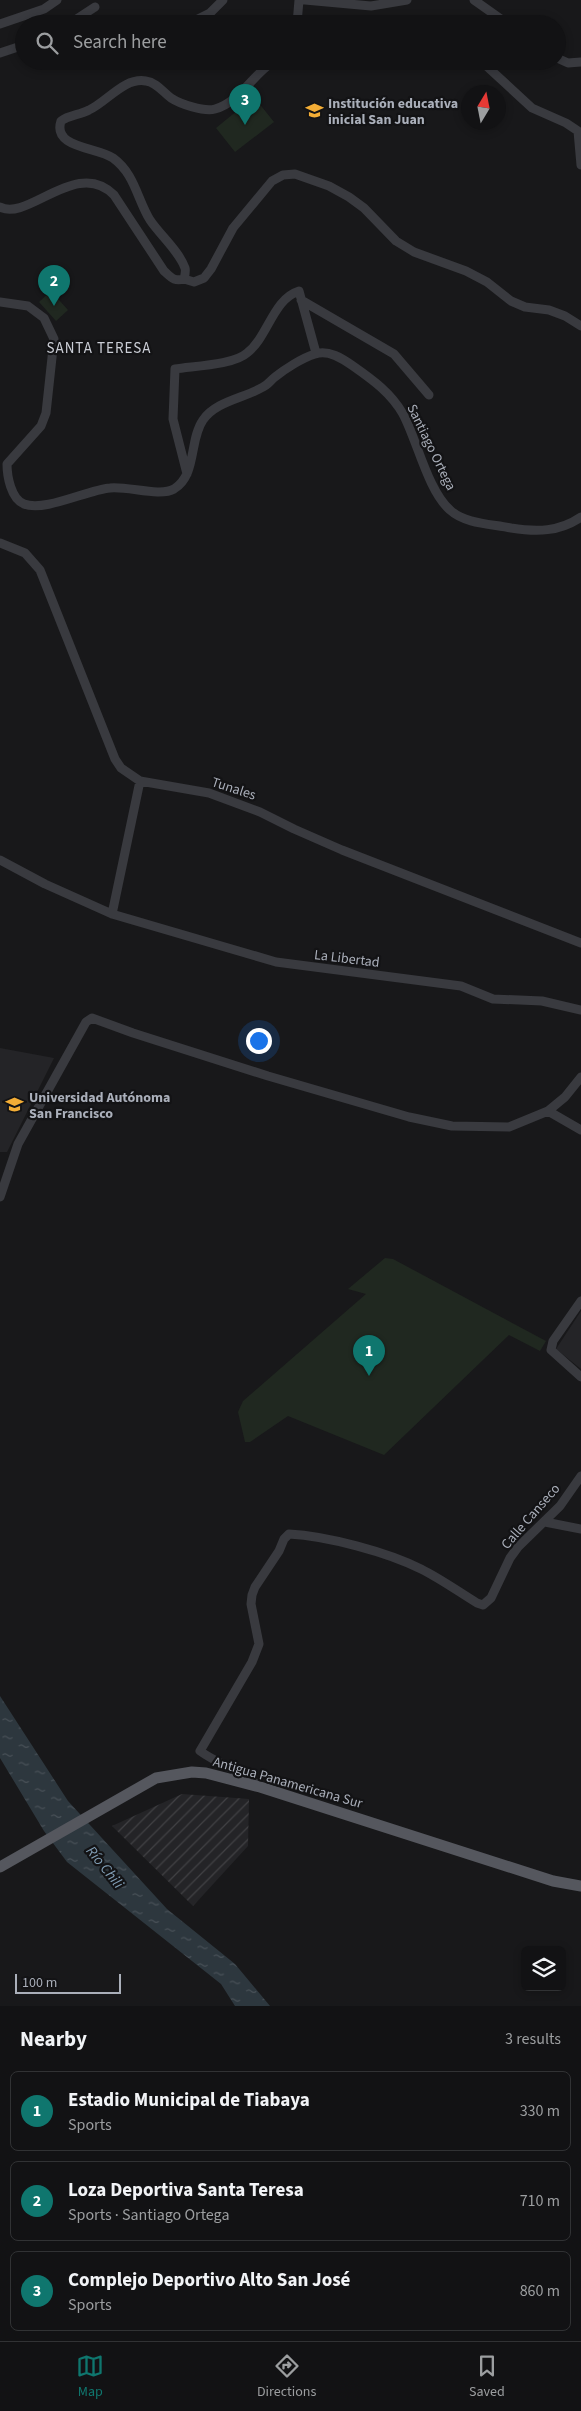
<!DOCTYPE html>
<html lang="en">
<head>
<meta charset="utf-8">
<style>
  :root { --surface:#121214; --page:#1f2022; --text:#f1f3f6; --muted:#9c9ea0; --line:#313234; --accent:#0f766e }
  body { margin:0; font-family:"Source Sans 3",sans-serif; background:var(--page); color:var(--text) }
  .controls { position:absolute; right:15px; bottom:15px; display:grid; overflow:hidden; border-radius:8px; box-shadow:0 2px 8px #0003 }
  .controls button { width:45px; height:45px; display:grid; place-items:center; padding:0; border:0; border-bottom:1px solid var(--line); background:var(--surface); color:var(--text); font:25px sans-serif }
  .compass { position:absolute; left:461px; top:85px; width:45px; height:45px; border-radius:50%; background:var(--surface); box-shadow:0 2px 8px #0003; rotate:10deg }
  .scale { position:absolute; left:15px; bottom:12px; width:106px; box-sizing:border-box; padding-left:5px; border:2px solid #aaafba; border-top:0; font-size:14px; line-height:18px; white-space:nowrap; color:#aaafba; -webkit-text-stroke:4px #131315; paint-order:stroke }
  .you { position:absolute; left:258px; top:1040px; width:18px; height:18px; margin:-12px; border:4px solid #fff; border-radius:50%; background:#1a73e8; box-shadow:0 0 0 8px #1a73e833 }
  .badge { display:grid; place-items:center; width:32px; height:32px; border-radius:50%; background:var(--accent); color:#fff; font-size:16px; font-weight:700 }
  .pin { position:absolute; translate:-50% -41px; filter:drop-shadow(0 1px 2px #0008) }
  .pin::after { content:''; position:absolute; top:26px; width:18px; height:15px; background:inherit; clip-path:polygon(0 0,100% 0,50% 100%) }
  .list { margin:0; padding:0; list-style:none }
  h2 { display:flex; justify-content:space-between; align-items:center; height:65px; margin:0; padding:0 20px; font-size:21px }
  h2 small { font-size:16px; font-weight:400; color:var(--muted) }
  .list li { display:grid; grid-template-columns:32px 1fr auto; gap:15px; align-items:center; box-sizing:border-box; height:80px; margin:0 10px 10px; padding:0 10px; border:1px solid var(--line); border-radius:8px }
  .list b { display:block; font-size:19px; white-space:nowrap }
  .list p { margin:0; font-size:16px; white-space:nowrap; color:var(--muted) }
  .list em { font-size:16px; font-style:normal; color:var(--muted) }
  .icon { flex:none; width:28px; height:28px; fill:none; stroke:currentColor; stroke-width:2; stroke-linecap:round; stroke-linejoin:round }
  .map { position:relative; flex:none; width:581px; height:2006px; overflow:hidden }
  .search { position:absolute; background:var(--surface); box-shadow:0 2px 8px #0003; left:15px; right:15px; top:15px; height:55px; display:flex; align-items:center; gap:12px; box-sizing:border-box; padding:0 18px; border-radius:28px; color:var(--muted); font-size:19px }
  .sheet { height:335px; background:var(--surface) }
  nav { display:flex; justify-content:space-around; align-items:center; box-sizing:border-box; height:70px; border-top:1px solid var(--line); background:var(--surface); font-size:14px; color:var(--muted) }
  nav a { display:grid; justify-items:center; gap:2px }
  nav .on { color:var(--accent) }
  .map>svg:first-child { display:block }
  .built { fill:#242427 }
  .industrial { fill:url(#industrial-furrows) }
  .garden { fill:#202820 }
  .water { fill:url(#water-ripples) }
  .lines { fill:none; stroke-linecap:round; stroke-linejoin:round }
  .minor { stroke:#393a3f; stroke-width:9 }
  .major { stroke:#55575e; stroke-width:11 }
  .labels { text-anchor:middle; stroke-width:4.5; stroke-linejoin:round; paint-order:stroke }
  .poi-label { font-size:14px; font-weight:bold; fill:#aaafba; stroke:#131315; text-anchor:start }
  .street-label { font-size:14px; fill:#aaafba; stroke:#131315 }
  .neighbourhood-label { font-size:15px; letter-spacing:1px; fill:#cbced6; stroke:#131315 }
  .water-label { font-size:15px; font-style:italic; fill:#819eb5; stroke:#131315 }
</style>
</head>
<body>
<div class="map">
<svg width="581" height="2006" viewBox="0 0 581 2006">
  <defs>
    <pattern id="industrial-furrows" width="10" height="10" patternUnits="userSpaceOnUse" patternTransform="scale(1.25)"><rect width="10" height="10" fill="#242427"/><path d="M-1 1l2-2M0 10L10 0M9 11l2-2" fill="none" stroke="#414144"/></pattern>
    <pattern id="water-ripples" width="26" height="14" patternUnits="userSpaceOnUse" patternTransform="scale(1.25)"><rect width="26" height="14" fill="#2d373e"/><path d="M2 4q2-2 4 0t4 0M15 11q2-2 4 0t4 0" fill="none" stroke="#495158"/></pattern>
  </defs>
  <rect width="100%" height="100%" fill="#18181a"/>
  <!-- built -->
  <path class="built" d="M0,1048L54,1058L7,1152H0Z
    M581,1311V1369L556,1349Z"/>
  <!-- industrial -->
  <path class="industrial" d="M182,1794L249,1799L248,1846L193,1906L112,1826Z"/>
  <!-- garden -->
  <path class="garden" d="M254,97L274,122L235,152L216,128Z
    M51,291L68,310L56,321L39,302Z
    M385,1258L393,1259L546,1341L540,1351L509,1335L384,1455L288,1416L250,1442H245L238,1412L243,1401L366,1294L348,1289Z"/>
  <!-- water -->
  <path class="water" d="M0,1696L68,1801L167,1909L235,1964L270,2006H235L221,1984L67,1862L44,1831L0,1758Z"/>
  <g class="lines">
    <!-- minor -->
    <path class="minor" d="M305,0L371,6L407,0
      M474,0L508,24
      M0,24L44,9L57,0
      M69,24L95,7
      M188,24L210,13L223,0
      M297,24L299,0
      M0,53L24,45
      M557,58L568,63L581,62
      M481,61L532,108L566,123L578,131L581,165
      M0,207C28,222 77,157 114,195L164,271C171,277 174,282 184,279C185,275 186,271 185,268C179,251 160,235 150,220C137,199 135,174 113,158C97,147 52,148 61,121C69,115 80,115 89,110C107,102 124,77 146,81C156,82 163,92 171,98C180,104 204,112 215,109C240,102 252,75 274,61
      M184,279L194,282L204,278L211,269L233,228L272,181L283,175L295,174L329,186L349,197L364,208L396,241L414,252L466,271L487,282L511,301L525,307L549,310L565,316L581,326
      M301,300L394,354L429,395
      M0,302L28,306L44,318L54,339L46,413L41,426L7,464C7,476 11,499 24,504C45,512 87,490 110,488C128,486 160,497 174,489C197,475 189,440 203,420C216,401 245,398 263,387C268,385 271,380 275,377C285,369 302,358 315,354C328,349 343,359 353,366C373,380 391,393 403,414C417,440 428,491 450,510C465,524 492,524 511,528C537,532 559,532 581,517
      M187,474L173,419L175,369C193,366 234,365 247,353C268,337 273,299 299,291L316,353
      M0,543L25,553L40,570L115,759L121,768L140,781L209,793L260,812L294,829L342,850L581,943
      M0,860L45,884L112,914L276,962L461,986L493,999L542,1001L581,1010
      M112,914L140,781
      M548,1111L565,1097L581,1077
      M0,1197L18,1144L86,1022L92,1018L133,1033L268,1076L409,1117L452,1126L509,1127L548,1111L581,1130
      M581,1301L553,1341L551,1350L581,1377
      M545,1522L581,1529
      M258,1785C241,1770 219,1765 200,1751L252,1662L259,1644L251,1604L252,1595L255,1587L279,1551L284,1539L289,1534C327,1536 387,1552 421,1569C441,1579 459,1592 477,1603L483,1605L491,1598L510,1558L518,1547L560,1506L581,1476"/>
    <!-- major -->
    <path class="major" d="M0,1867L156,1778L192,1772L206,1773L260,1787L553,1881L581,1886"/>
  </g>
  <!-- icons -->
  <defs>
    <symbol id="school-bare" viewBox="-9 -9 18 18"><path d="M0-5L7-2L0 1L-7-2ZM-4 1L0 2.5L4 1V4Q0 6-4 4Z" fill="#f3ad36" stroke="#131315" stroke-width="2.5" paint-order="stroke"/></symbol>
    <symbol id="university-bare" viewBox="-9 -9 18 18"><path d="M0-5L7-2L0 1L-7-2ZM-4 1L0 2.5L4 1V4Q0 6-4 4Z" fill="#f3ad36" stroke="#131315" stroke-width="2.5" paint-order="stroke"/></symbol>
  </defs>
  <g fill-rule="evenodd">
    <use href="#school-bare" x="302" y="98" width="25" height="25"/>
    <use href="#university-bare" x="2" y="1092" width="25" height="25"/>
  </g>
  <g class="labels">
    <!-- poi labels -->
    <g class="poi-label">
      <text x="328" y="108">Institución educativa<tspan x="328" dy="16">inicial San Juan</tspan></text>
      <text x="29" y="1102">Universidad Autónoma<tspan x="29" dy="16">San Francisco</tspan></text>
    </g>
    <!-- street labels -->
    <g class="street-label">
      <text transform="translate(432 447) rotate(64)" y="5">Santiago Ortega</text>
      <text transform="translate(234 788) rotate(18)" y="5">Tunales</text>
      <text transform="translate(347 958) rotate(7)" y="5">La Libertad</text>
      <text transform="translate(530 1516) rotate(-49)" y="5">Calle Canseco</text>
      <text transform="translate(288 1782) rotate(16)" y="5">Antigua Panamericana Sur</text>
    </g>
    <!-- neighbourhood labels -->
    <g class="neighbourhood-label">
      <text x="99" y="353">SANTA TERESA</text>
    </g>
    <!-- water labels -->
    <g class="water-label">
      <text transform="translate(105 1867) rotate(51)" y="5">Río Chili</text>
    </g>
  </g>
</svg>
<div class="controls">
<button><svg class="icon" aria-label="layers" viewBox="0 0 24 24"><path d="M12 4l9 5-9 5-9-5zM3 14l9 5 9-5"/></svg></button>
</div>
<svg class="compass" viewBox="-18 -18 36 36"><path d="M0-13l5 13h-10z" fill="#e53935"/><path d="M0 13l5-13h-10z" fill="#9c9ea0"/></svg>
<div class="scale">100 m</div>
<div class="you"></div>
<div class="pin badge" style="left:369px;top:1376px">1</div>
<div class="pin badge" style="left:54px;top:306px">2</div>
<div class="pin badge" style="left:245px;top:125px">3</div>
<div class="search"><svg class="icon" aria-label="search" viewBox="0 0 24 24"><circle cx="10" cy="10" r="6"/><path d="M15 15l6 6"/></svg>Search here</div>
</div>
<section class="sheet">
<h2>Nearby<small>3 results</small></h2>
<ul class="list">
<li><span class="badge">1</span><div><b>Estadio Municipal de Tiabaya</b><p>Sports</p></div><em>330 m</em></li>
<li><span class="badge">2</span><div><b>Loza Deportiva Santa Teresa</b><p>Sports · Santiago Ortega</p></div><em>710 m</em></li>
<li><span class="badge">3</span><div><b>Complejo Deportivo Alto San José</b><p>Sports</p></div><em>860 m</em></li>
</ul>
</section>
<nav>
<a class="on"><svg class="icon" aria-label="map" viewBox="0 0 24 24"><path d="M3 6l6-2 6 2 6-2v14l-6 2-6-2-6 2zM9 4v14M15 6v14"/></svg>Map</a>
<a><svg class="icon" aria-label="directions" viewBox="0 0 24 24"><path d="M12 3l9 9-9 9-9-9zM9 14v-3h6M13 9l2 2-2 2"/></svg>Directions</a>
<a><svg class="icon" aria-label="saved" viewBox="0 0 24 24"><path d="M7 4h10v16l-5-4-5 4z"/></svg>Saved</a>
</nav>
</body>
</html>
